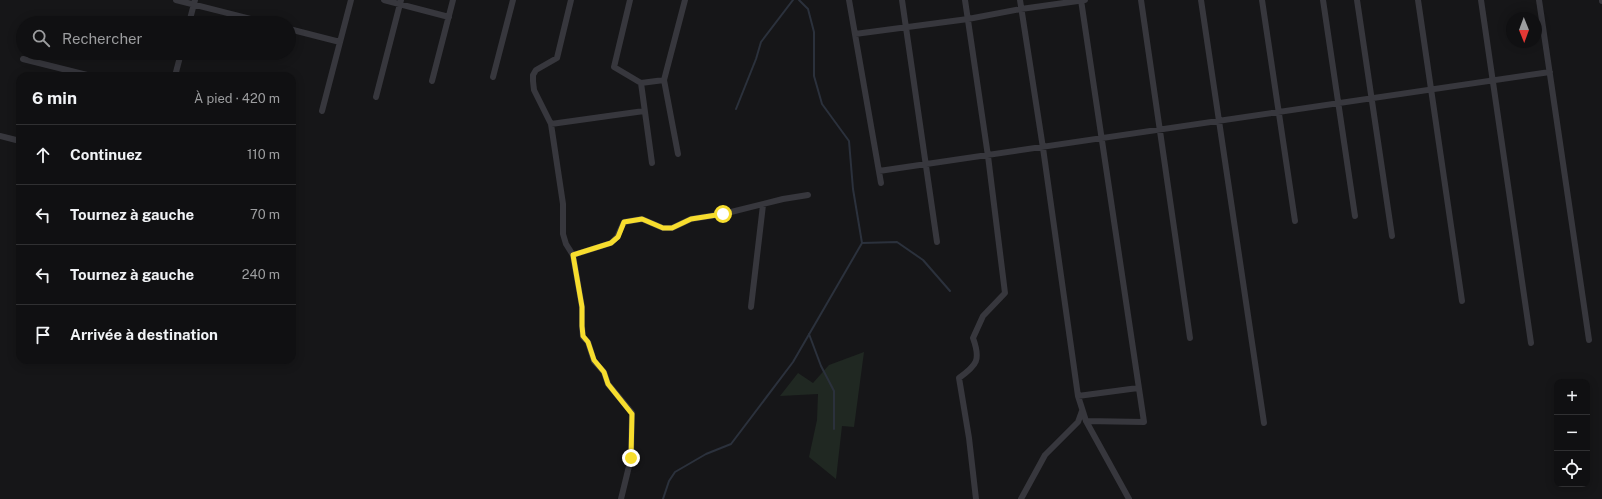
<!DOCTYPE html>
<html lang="fr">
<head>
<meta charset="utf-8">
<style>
  :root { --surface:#101012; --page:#19191b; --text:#f1f3f6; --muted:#9c9d9f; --line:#303032 }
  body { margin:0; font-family:"Public Sans",sans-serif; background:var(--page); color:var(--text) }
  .controls { position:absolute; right:12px; bottom:12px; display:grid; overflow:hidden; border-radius:8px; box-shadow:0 2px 10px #0003 }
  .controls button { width:36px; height:36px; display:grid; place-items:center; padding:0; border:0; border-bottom:1px solid var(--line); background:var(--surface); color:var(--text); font:20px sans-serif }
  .compass { position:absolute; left:1506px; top:12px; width:36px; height:36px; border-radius:50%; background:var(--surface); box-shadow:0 2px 10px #0003; rotate:179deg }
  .stop { position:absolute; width:12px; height:12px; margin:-9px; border:3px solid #f7dd2e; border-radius:50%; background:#fff }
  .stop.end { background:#f7dd2e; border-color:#fff; box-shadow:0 1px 4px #0008 }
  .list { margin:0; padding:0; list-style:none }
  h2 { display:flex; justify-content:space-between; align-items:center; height:52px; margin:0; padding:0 16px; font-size:17px }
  h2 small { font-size:13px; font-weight:400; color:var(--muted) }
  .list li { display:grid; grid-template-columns:26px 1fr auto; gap:12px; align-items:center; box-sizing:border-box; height:60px; padding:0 16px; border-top:1px solid var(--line) }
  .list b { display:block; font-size:15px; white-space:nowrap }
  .list em { font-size:13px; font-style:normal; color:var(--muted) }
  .icon { flex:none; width:22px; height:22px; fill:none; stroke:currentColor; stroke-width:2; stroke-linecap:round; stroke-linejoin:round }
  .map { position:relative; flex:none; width:1602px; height:499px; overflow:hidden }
  .search { position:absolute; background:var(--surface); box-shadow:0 2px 10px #0003; left:16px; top:16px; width:280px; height:44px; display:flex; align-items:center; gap:10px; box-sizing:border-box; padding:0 14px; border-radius:22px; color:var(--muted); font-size:15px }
  .panel { position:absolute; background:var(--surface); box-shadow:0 2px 10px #0003; left:16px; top:72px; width:280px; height:292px; border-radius:12px }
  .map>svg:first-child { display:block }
  .green { fill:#202822 }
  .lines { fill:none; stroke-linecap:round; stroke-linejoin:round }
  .stream { stroke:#2b313c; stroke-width:2 }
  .street { stroke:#37373d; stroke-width:6 }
  .route { stroke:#f7dd2e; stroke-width:5 }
</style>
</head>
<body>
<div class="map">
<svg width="1602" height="499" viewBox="0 0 1602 499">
  <rect width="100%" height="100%" fill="#161618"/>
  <!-- green -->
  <path class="green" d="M864,352L854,427L842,426L836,479L809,457L817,420L818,394L780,396L798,373L813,383L829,365Z"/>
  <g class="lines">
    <!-- stream -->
    <path class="stream" d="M736,109L756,59L761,42L793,0
      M862,243L897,242L923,260L950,291
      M809,334L821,366L834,391V429
      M663,499L669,481L675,472L706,454L731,444L793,362L862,243L853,189L849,141L822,104L814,76V32L808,9L799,0"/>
    <!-- street -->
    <path class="street" d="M176,0L267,23
      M384,0L449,17
      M571,0L557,58L536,70L533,75V81L534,90L551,124L563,204V234L566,244L573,255L582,307V326L583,337L588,342L594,361L604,372L608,384L632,413L631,458L621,499
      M630,0L614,67L641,83L664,80
      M849,0L881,183
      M902,0L937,242
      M965,0L988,156L1005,293L983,316L973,338C981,360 977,365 959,378L969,438L976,499
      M1020,0L1043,148L1078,396L1086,421L1129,499
      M1081,0L1144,422L1086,421
      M1141,0L1190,338
      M1201,0L1264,423
      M1262,0L1295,221
      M1323,0L1355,216
      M1357,0L1392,236
      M1418,0L1462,301
      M1481,0L1531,343
      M1539,0L1589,340
      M1602,0V1
      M189,23L195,0
      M289,29L340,42
      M855,34L968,19L1021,9L1085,0
      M23,59L91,76
      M175,76L181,53
      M493,77L513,0
      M432,81L453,0
      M641,83L652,163
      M376,97L401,0
      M322,111L351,0
      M551,124L644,111
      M0,136L20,141
      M678,154L664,80L685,0
      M879,171L1550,72
      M573,255L611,243L617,237L624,222L642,219L663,228H672L691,219L723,214L783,199L808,195
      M751,307L763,205
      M1078,396L1138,388
      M1021,499L1045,455L1078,422L1082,411"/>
  </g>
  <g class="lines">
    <!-- route -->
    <path class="route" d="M631,458L632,414L608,384L604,372L594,360L588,342L583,336L582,326V307L573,255L611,243L618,237L624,222L642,219L663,228H672L691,219L723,214"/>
  </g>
</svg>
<div class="controls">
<button>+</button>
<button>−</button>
<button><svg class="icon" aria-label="locate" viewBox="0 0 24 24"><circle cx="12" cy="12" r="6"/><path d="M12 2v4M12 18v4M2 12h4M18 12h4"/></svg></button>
</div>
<svg class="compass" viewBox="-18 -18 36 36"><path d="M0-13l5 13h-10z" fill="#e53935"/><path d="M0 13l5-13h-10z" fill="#9c9d9f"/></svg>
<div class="stop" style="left:723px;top:214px"></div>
<div class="stop end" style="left:631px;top:458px"></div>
<div class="search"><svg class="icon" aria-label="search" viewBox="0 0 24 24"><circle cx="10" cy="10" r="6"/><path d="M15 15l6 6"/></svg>Rechercher</div>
<section class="panel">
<h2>6 min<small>À pied · 420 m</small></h2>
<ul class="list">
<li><svg class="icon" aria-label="ahead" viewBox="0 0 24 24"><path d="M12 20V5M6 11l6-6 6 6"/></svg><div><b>Continuez</b></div><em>110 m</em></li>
<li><svg class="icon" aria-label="left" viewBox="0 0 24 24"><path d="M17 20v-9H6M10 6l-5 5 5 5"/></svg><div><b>Tournez à gauche</b></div><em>70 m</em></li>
<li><svg class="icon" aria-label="left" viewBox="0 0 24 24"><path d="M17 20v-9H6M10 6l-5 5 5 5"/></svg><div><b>Tournez à gauche</b></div><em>240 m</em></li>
<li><svg class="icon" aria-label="arrive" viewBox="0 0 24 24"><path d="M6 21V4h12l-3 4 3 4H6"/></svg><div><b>Arrivée à destination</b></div></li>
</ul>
</section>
</div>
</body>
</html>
